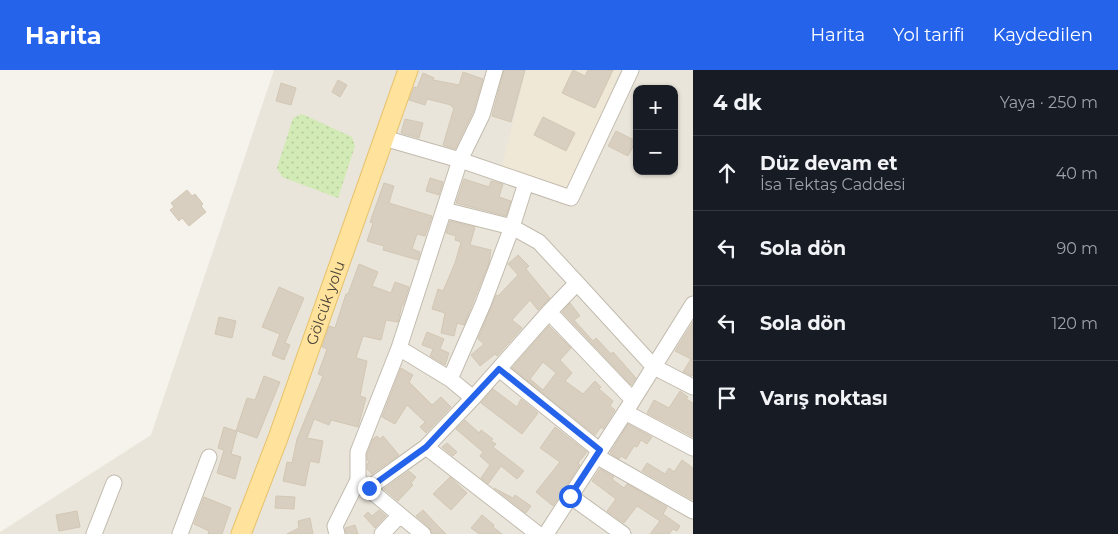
<!DOCTYPE html>
<html lang="tr">
<head>
<meta charset="utf-8">
<style>
  :root { --surface:#171b24; --page:#242831; --text:#f1f3f6; --muted:#9ea1a6; --line:#363941; --accent:#2563eb }
  body { margin:0; font-family:Montserrat,sans-serif; background:var(--page); color:var(--text) }
  .controls { position:absolute; right:15px; top:15px; display:grid; overflow:hidden; border-radius:10px; box-shadow:0 1px 4px #0004 }
  .controls button { width:45px; height:45px; display:grid; place-items:center; padding:0; border:0; border-bottom:1px solid var(--line); background:var(--surface); color:var(--text); font:25px sans-serif }
  .stop { position:absolute; width:15px; height:15px; margin:-11px; border:4px solid #2563eb; border-radius:50%; background:#fff }
  .stop.end { background:#2563eb; border-color:#fff; box-shadow:0 1px 5px #0008 }
  .list { margin:0; padding:0; list-style:none }
  h2 { display:flex; justify-content:space-between; align-items:center; height:65px; margin:0; padding:0 20px; font-size:21px }
  h2 small { font-size:16px; font-weight:400; color:var(--muted) }
  .list li { display:grid; grid-template-columns:32px 1fr auto; gap:15px; align-items:center; box-sizing:border-box; height:75px; padding:0 20px; border-top:1px solid var(--line) }
  .list b { display:block; font-size:19px; white-space:nowrap }
  .list p { margin:0; font-size:16px; white-space:nowrap; color:var(--muted) }
  .list em { font-size:16px; font-style:normal; color:var(--muted) }
  .icon { flex:none; width:28px; height:28px; fill:none; stroke:currentColor; stroke-width:2; stroke-linecap:round; stroke-linejoin:round }
  .map { position:relative; flex:none; width:693px; height:464px; overflow:hidden }
  header { display:flex; align-items:center; gap:30px; box-sizing:border-box; height:70px; padding:0 25px; background:var(--accent); color:#fff }
  header strong { font-size:24px }
  nav { display:flex; gap:28px; margin-inline-start:auto; font-size:18px }
  main { display:flex }
  aside { flex:1; background:var(--surface) }
  .map>svg:first-child { display:block }
  .residential { fill:#eae5da; fill-rule:evenodd }
  .education { fill:#efe8d6 }
  .park { fill:url(#park-dots) }
  .building { fill:#d8cfc1; stroke:#d3c7b4; fill-rule:evenodd }
  .lines { fill:none; stroke-linecap:round; stroke-linejoin:round }
  .minor-casing { stroke:#c2bbae; stroke-width:17 }
  .major-casing { stroke:#e6c16a; stroke-width:21 }
  .minor { stroke:#fff; stroke-width:15 }
  .major { stroke:#ffe39c; stroke-width:19 }
  .route { stroke:#2563eb; stroke-width:6 }
  .labels { text-anchor:middle; stroke-width:4; stroke-linejoin:round; paint-order:stroke }
  .street-label { font-size:15px; fill:#4b4439; stroke:#fff }
</style>
</head>
<body>
<header>
<strong>Harita</strong>
<nav><a>Harita</a><a>Yol tarifi</a><a>Kaydedilen</a></nav>
</header>
<main>
<div class="map">
<svg width="693" height="464" viewBox="0 0 693 464">
  <defs>
    <pattern id="park-dots" width="8" height="8" patternUnits="userSpaceOnUse" patternTransform="scale(1.25)"><rect width="8" height="8" fill="#d2eab5"/><path d="M2 2h.1M6 6h.1" fill="none" stroke="#b6ca9c" stroke-width="1.8" stroke-linecap="round"/></pattern>
  </defs>
  <rect width="100%" height="100%" fill="#f6f3ec"/>
  <!-- residential -->
  <path class="residential" d="M274,0H693V464H0V462L151,365ZM637,19H674V101H637Z"/>
  <!-- education -->
  <path class="education" d="M526,0H620L571,121L502,97Z"/>
  <!-- park -->
  <path class="park" d="M302,44L352,67L355,76L338,128L282,107L277,98L293,48Z"/>
  <!-- building -->
  <path class="building" d="M504,0H525L511,52L492,46Z
    M573,0L585,6L588,0H613L595,38L562,23Z
    M463,2L483,9L473,42L455,79L443,75L454,38L451,36V35L427,29L425,35L409,30L414,17L417,18L423,3L434,8L433,10L459,15Z
    M338,10L347,15L340,27L332,22Z
    M281,13L296,18L291,35L276,31Z
    M543,47L575,63L566,81L534,65Z
    M405,49L423,53L419,68L401,63Z
    M616,61L636,71L628,86L608,76Z
    M430,108L443,112L439,125L426,121Z
    M464,109L489,117L491,111L503,114L499,127L511,131L506,146L456,133Z
    M384,113L394,116L389,133L432,146L425,166L417,164L412,179L420,182L418,190L383,180L384,176L367,171L373,153L370,152Z
    M187,120L192,126L195,124L203,134L201,136L206,142L189,156L182,148L179,151L170,140L174,137L171,133Z
    M450,151L475,157L470,175L491,180L489,193L474,230L464,255L457,253L454,266L441,263L445,243L432,239L438,219L443,221L455,193L461,172L455,170L456,166L446,163Z
    M518,185L529,196L526,199L550,228L538,240L530,230L512,250L522,258L497,286L495,284L480,296L471,285L484,274L478,269L496,225L498,226L518,205L508,194Z
    M359,194L378,202L372,216L391,223L395,212L409,217L403,235H402L398,252L386,250L381,270L363,266L356,288L367,291L360,326L366,328L358,357L331,350L329,355L314,349L307,368L323,371L319,393L310,391L305,416L283,411L287,392L292,393L297,369L323,306L318,304L327,279L322,277L329,256L335,258L346,224H348Z
    M279,217L304,228L285,273L290,275L284,290L272,285L280,264L262,257Z
    M570,233L580,246L574,250L593,271L596,268L611,284L613,282L636,308L631,315L562,242Z
    M219,247L236,251L232,268L215,264Z
    M693,252V305L692,306L683,302L691,289L675,281Z
    M549,256L571,278L560,290L572,303L565,311L583,324L595,311L601,317L599,319L613,331L610,336L615,340L603,359L601,357L595,365L512,298ZM543,292L556,303L543,320L530,309Z
    M427,262L444,269L440,279L449,283L445,295L430,286L433,279L422,275Z
    M401,298L413,305L409,312L432,335L441,327L451,337L426,363L420,357L425,352L407,335L395,354L382,347Z
    M264,306L280,312L257,368L237,361L231,384L241,387L235,409L217,403L224,380L218,378L224,357L236,361L247,328L255,330Z
    M493,319L517,337L521,329L538,343L522,364L481,333Z
    M680,321L688,327L686,329L693,333V367L647,343L654,330L669,338Z
    M465,350L479,363L481,360L493,369L491,371L496,374L493,377L524,401L517,409L501,396L488,414L481,408L490,395L480,386L483,382L456,359Z
    M628,354L652,367L647,374L641,370L637,377L634,376L626,389L621,386L619,389L610,383Z
    M555,357L587,382L578,393L580,395L553,436L536,422L560,392L540,378Z
    M377,366L380,369L383,366L399,385L372,404L367,399V394L369,392L367,390V384L373,369Z
    M447,373L457,382L453,386L442,377Z
    M682,390L693,398V430L642,401L647,393L665,404L669,398L674,402Z
    M600,399L614,407L612,409L624,418L627,414L667,437L663,444L680,456L677,461L673,459L669,464H650L660,451L637,436L624,453L607,441L616,429L592,411Z
    M409,401L416,407L411,413L413,415L398,431L384,419Z
    M450,407L467,423L451,440L433,424Z
    M494,418L513,428L515,425L531,436L526,443Z
    M276,426L295,427L294,439L275,438Z
    M204,427L231,438L222,464H208L209,461L194,454Z
    M379,440L386,446L375,458L364,446L368,442L372,446Z
    M423,440L437,455L446,464H432L429,457L416,446Z
    M77,441L80,457L59,461L56,445Z
    M482,445L494,455L493,457L502,464H479L471,458Z
    M310,448L313,464H287L299,458L298,451Z
    M355,455L358,464H346L345,458Z"/>
  <g class="lines">
    <defs>
      <path id="minor" d="M384,68L460,90L571,128L631,0
        M444,140L512,157L526,113
        M549,242L577,213L654,297L693,317
        M399,278L460,90L482,45L495,0
        M499,299L599,380
        M450,309L483,234L512,157L539,172L577,213
        M473,328L549,242L633,330
        M625,342L693,378
        M426,377L538,464
        M596,386L693,441
        M358,410V382L399,278L450,309L473,328L426,377L369,418
        M570,426L623,464
        M94,464L114,413
        M180,464L209,387
        M337,464L335,456L358,410L400,445
        M382,464L400,445L423,464
        M546,464L633,330L693,234"/>
      <g id="major">
        <path id="s1" d="M241,464L278,368L408,0"/>
      </g>
    </defs>
    <!-- minor casing -->
    <use href="#minor" class="minor-casing"/>
    <!-- major casing -->
    <use href="#major" class="major-casing"/>
    <!-- minor -->
    <use href="#minor" class="minor"/>
    <!-- major -->
    <use href="#major" class="major"/>
  </g>
  <g class="lines">
    <!-- route -->
    <path class="route" d="M369,418L426,377L499,299L600,380L570,426"/>
  </g>
  <g class="labels">
    <!-- street labels -->
    <g class="street-label">
      <text dy="5" stroke="none"><textPath href="#s1" startOffset="246">Gölcük yolu</textPath></text>
    </g>
  </g>
</svg>
<div class="controls">
<button>+</button>
<button>−</button>
</div>
<div class="stop" style="left:570px;top:426px"></div>
<div class="stop end" style="left:369px;top:418px"></div>
</div>
<aside>
<h2>4 dk<small>Yaya · 250 m</small></h2>
<ul class="list">
<li><svg class="icon" aria-label="ahead" viewBox="0 0 24 24"><path d="M12 20V5M6 11l6-6 6 6"/></svg><div><b>Düz devam et</b><p>İsa Tektaş Caddesi</p></div><em>40 m</em></li>
<li><svg class="icon" aria-label="left" viewBox="0 0 24 24"><path d="M17 20v-9H6M10 6l-5 5 5 5"/></svg><div><b>Sola dön</b></div><em>90 m</em></li>
<li><svg class="icon" aria-label="left" viewBox="0 0 24 24"><path d="M17 20v-9H6M10 6l-5 5 5 5"/></svg><div><b>Sola dön</b></div><em>120 m</em></li>
<li><svg class="icon" aria-label="arrive" viewBox="0 0 24 24"><path d="M6 21V4h12l-3 4 3 4H6"/></svg><div><b>Varış noktası</b></div></li>
</ul>
</aside>
</main>
</body>
</html>
